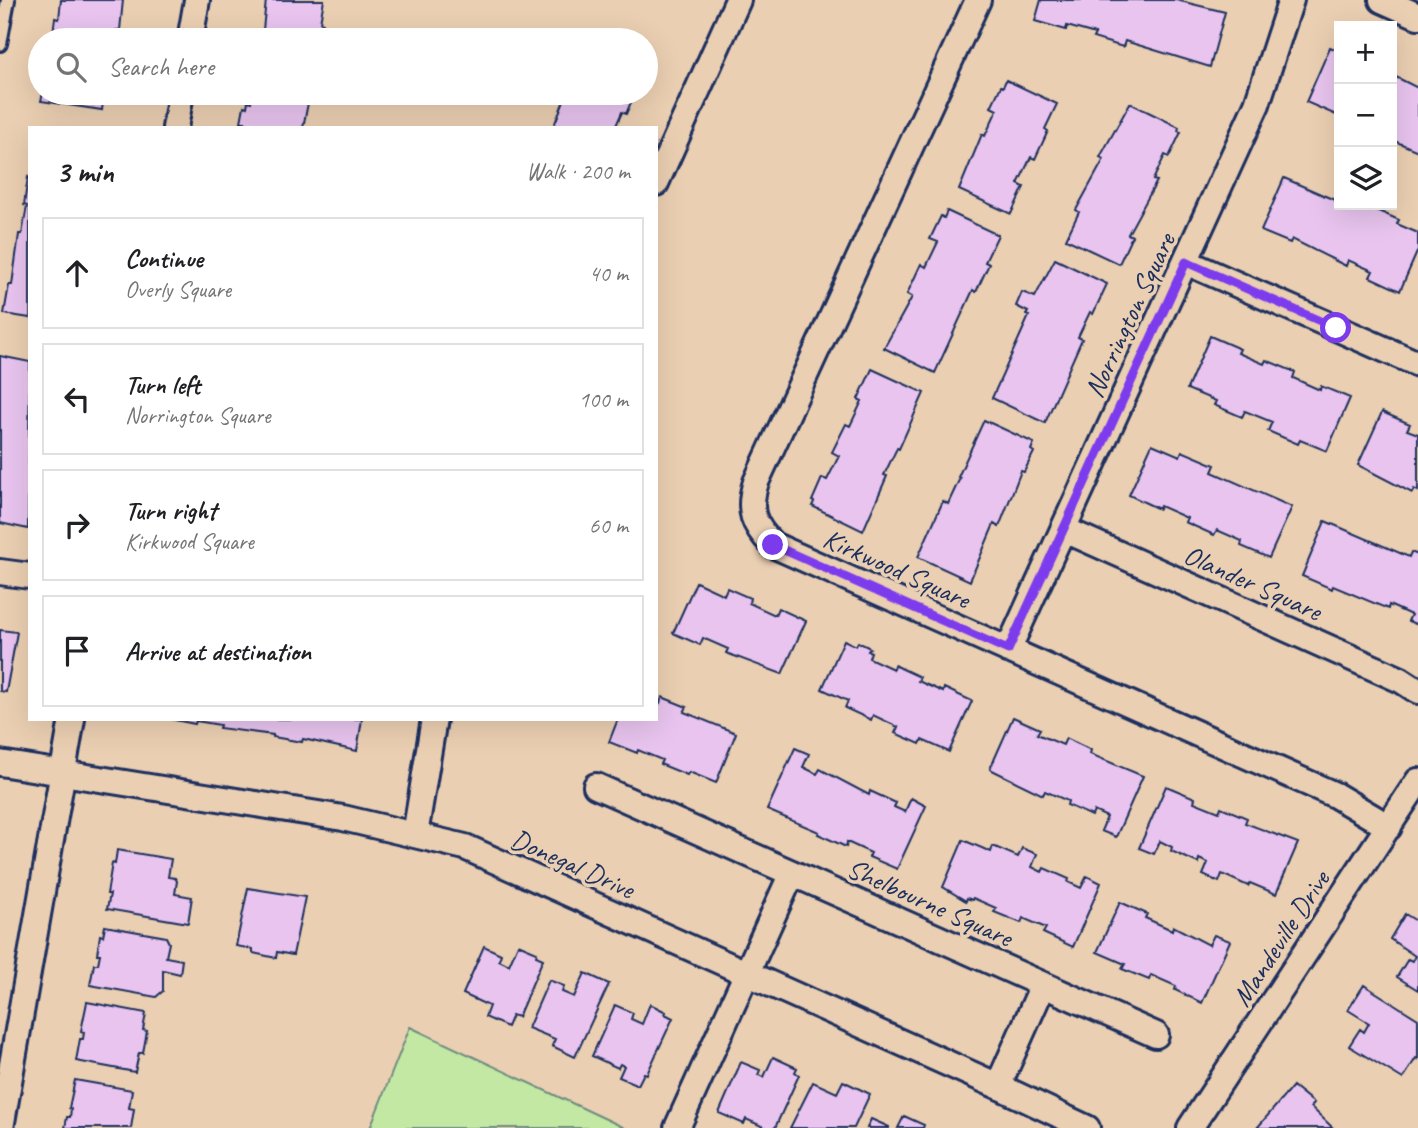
<!DOCTYPE html>
<html lang="en">
<head>
<meta charset="utf-8">
<style>
  :root { --surface:#fff; --page:#f2f2f2; --text:#202124; --muted:#757577; --line:#e0e0e0 }
  body { margin:0; font-family:Caveat,sans-serif; background:var(--page); color:var(--text) }
  .controls { position:absolute; right:21px; top:21px; display:grid; overflow:hidden; border-radius:0px; box-shadow:0 7px 28px #0002 }
  .controls button { width:63px; height:63px; display:grid; place-items:center; padding:0; border:0; border-bottom:2px solid var(--line); background:var(--surface); color:var(--text); font:35px sans-serif }
  .stop { position:absolute; width:21px; height:21px; margin:-16px; border:5px solid #7c3aed; border-radius:50%; background:#fff }
  .stop.end { background:#7c3aed; border-color:#fff; box-shadow:0 2px 7px #0008 }
  .list { margin:0; padding:0; list-style:none }
  h2 { display:flex; justify-content:space-between; align-items:center; height:91px; margin:0; padding:0 28px; font-size:30px }
  h2 small { font-size:23px; font-weight:400; color:var(--muted) }
  .list li { display:grid; grid-template-columns:46px 1fr auto; gap:21px; align-items:center; box-sizing:border-box; height:112px; margin:0 14px 14px; padding:0 14px; border:2px solid var(--line); border-radius:0px }
  .list b { display:block; font-size:26px; white-space:nowrap }
  .list p { margin:0; font-size:23px; white-space:nowrap; color:var(--muted) }
  .list em { font-size:23px; font-style:normal; color:var(--muted) }
  .icon { flex:none; width:38px; height:38px; fill:none; stroke:currentColor; stroke-width:2; stroke-linecap:round; stroke-linejoin:round }
  .map { position:relative; flex:none; width:1418px; height:1128px; overflow:hidden }
  .search { position:absolute; background:var(--surface); box-shadow:0 7px 28px #0002; left:28px; top:28px; width:630px; height:77px; display:flex; align-items:center; gap:18px; box-sizing:border-box; padding:0 24px; border-radius:38px; color:var(--muted); font-size:26px }
  .panel { position:absolute; background:var(--surface); box-shadow:0 7px 28px #0002; left:28px; top:126px; width:630px; height:595px; border-radius:0px }
  .map>svg:first-child { display:block }
  .green { fill:#c2e8a3; stroke:#6e8c80; stroke-width:2 }
  .building { fill:#e8c4ee; stroke:#1b2f5e; stroke-width:2 }
  .lines { fill:none; stroke-linecap:round; stroke-linejoin:round }
  .service-casing { stroke:#1b2f5e; stroke-width:18 }
  .minor-casing { stroke:#1b2f5e; stroke-width:30 }
  .service { stroke:#ebcfb2; stroke-width:12 }
  .minor { stroke:#ebcfb2; stroke-width:24 }
  .route { stroke:#7c3aed; stroke-width:9 }
  .labels { text-anchor:middle; stroke-width:7; stroke-linejoin:round; paint-order:stroke }
  .street-label { font-size:28px; fill:#1b2f5e; stroke:#ebcfb2 }
</style>
</head>
<body>
<div class="map">
<svg width="1418" height="1128" viewBox="0 0 1418 1128">
  <rect width="100%" height="100%" fill="#ebcfb2"/>
  <filter id="ink" filterUnits="userSpaceOnUse"><feTurbulence type="fractalNoise" baseFrequency=".0143" numOctaves="2"/><feDisplacementMap in="SourceGraphic" scale="14" xChannelSelector="R" yChannelSelector="G"/><feConvolveMatrix kernelMatrix="1 2 1 2 8 2 1 2 1" color-interpolation-filters="sRGB"/></filter>
  <g filter="url(#ink)">
    <!-- green -->
    <path class="green" d="M410,1027L625,1128H370Z"/>
    <!-- building -->
    <path class="building" d="M61,0H123L120,30H116L114,40H52L55,18L59,19Z
      M266,0H324L320,22L323,23L321,40H262Z
      M1041,0H1176L1225,12L1210,67L1125,41L1123,47L1093,38L1095,34L1067,26L1066,30L1035,21Z
      M1330,47L1339,51V113L1337,112L1336,115L1306,102Z
      M1392,75L1418,88V151L1392,140Z
      M1006,80L1057,104L1045,129L1048,131L1035,159L1031,157L1018,184L1024,187L1011,214L959,190L982,134L985,136L997,110L991,107L1001,86L1003,87Z
      M43,93H104L102,110L41,101Z
      M252,93H310L303,128H244L245,122H241L244,106L247,107L248,101L251,102Z
      M567,93H635L626,114L622,112L615,128H553Z
      M1130,103L1179,127L1178,131L1181,132L1169,157L1165,155L1153,180L1157,181L1128,234L1132,236L1119,264L1066,239L1079,212L1076,210L1104,159L1100,157Z
      M28,177L30,178V318L4,314L9,285H12L19,234H22L27,206L24,205Z
      M1284,178L1339,202V205H1353L1368,211L1369,207L1399,220L1397,224L1418,233V250L1400,291L1370,277L1373,271L1348,260L1346,266L1292,239L1290,243L1261,231Z
      M947,211L998,235L985,262L989,264L976,292L973,290L935,373L884,348L912,297L907,294L921,264L926,267L938,242L930,239L941,216L944,218Z
      M1055,259L1107,284L1093,314L1090,312L1078,337L1082,339L1045,423L992,398L1029,316L1026,315L1028,312L1016,306L1022,292L1035,297Z
      M1210,336L1240,349L1238,353L1264,364L1266,360L1295,372L1293,378L1320,390L1321,386L1350,398L1327,451L1300,440L1298,444L1268,431L1272,422L1245,411L1242,417L1214,405L1216,401L1187,389Z
      M0,356L30,362L28,529L0,523Z
      M872,369L924,393L899,449L897,448L884,475L887,476L863,531L812,506L814,502L812,501L822,478L827,480L839,456L832,452L846,424L850,426L862,401L858,399Z
      M1382,412L1410,424L1407,430L1418,434V491L1414,489L1412,493L1358,465Z
      M984,420L1034,443L1031,450L1034,452L1024,472L1021,471L999,527L994,524L970,581L918,557L943,501L948,504L960,478L958,477Z
      M1152,444L1180,456L1182,451L1215,465L1212,472L1292,507L1269,558L1241,546L1242,541L1217,530L1214,535L1185,522L1187,518L1160,506L1159,509L1129,495Z
      M1325,521L1409,557L1411,552L1418,555V625L1408,621L1411,615L1389,605L1388,609L1333,586L1332,589L1302,576Z
      M696,582L724,595L727,588L750,598L749,603L775,615L778,608L806,621L782,674L726,653L728,649L703,638L700,645L673,633Z
      M0,630L17,632L6,692L0,691Z
      M844,640L856,646L858,642L870,648L868,651L871,652L869,658L893,669L894,665L920,677L918,681L943,692L944,688L972,701L949,752L922,740L920,744L895,733L898,727L873,715L871,720L845,708L848,701L822,689Z
      M662,697L687,707L684,712L736,733L716,783L689,772L687,775L660,764L662,760L638,750L637,753L609,742L618,719H656V701L660,703Z
      M1013,717L1040,729L1037,734L1063,745L1066,738L1091,750L1090,754L1143,776L1116,837L1101,831L1107,817L1094,811L1092,816L1067,805L1068,801L1045,791L1043,795L990,769Z
      M170,719H362L357,751L303,739L302,742L273,737V735L219,728L220,725L196,721L195,724Z
      M795,748L809,754L803,767L817,774L820,769L869,795L870,791L896,803L894,807L905,812L911,798L926,806L897,869L869,857L871,853L847,842L846,847L818,834L819,832L767,810Z
      M1166,786L1195,798L1194,802L1219,812L1221,807L1247,818L1245,823L1298,843L1276,894L1250,883L1248,886L1222,874L1219,882L1203,875L1208,863L1199,859L1198,863L1171,851L1172,847L1160,841L1154,854L1139,848Z
      M963,840L991,852L993,846L1018,857L1022,848L1037,854L1032,867L1042,872L1044,868L1069,879L1068,882L1081,888L1087,876L1101,883L1073,947L1043,933L1046,928L1023,918L1021,923L994,912L996,908L973,898L972,900L967,898L966,901L943,887Z
      M117,850L171,859L168,877L175,878L177,881L175,894L192,897L188,923L107,909L110,894H107L112,863L115,864Z
      M248,888L305,897L293,955L277,952L276,958L253,953V949L236,946Z
      M1120,902L1147,914L1145,918L1172,930L1173,926L1209,945L1214,935L1230,941L1202,1003L1175,990L1176,986L1151,975L1149,980L1122,969L1125,964L1097,952Z
      M1405,914L1418,922V990L1397,977L1408,959L1412,961L1415,956L1390,939Z
      M105,926L166,937L169,943L166,957L182,960L180,974L163,970V991L156,997L90,985L94,964H98L100,954H97L100,935L103,936Z
      M518,944L537,952L536,956L543,959L518,1017L512,1015L507,1027L485,1017L489,1006L463,994L484,946L501,954L499,960L509,965Z
      M585,973L609,984L575,1057L552,1046L555,1039L528,1028L549,980L564,986L562,992L574,997Z
      M1364,985L1418,1019V1059L1416,1058L1403,1079L1349,1046L1360,1029L1364,1032L1369,1023L1348,1010Z
      M87,1002L146,1013L143,1030L147,1031L143,1053H139L135,1072L76,1061L80,1039H83L84,1032L81,1031Z
      M650,1004L666,1012L665,1014L673,1018L647,1074L644,1073L638,1085L619,1077L624,1066L620,1064L618,1068L592,1056L615,1005L633,1013L631,1019L642,1024Z
      M773,1057L797,1068L795,1072L799,1075L775,1128H766L746,1119L744,1124L719,1113L741,1062L760,1070L758,1075L764,1077Z
      M75,1080L132,1090L129,1108L134,1109L131,1128H65L67,1117H70L71,1109L69,1108Z
      M843,1081L870,1094L854,1128H790L813,1082L837,1093Z
      M1293,1086L1314,1103L1311,1107L1333,1128H1257Z
      M904,1116L924,1125L923,1128H898Z
      M871,1119L889,1127V1128H867Z"/>
    <g class="lines">
      <defs>
        <path id="service" d="M0,44L8,0"/>
        <path id="minor" d="M978,0L756,482C747,510 753,525 773,545L1335,795L1389,827
          M1382,0L1418,16
          M190,40L197,0
          M175,128L181,93
          M656,183L738,0
          M1186,262L1418,364
          M1063,529L1401,680L1418,691
          M0,572L30,576
          M1008,650L1257,104L1291,0
          M0,763L343,818L465,847L998,1086L1087,1128
          M596,786L1156,1035
          M415,835L434,719
          M998,1086L1043,985
          M1,1128L72,719
          M677,1128L792,873
          M1190,1128L1418,781"/>
      </defs>
      <!-- service casing -->
      <use href="#service" class="service-casing"/>
      <!-- minor casing -->
      <use href="#minor" class="minor-casing"/>
      <!-- service -->
      <use href="#service" class="service"/>
      <!-- minor -->
      <use href="#minor" class="minor"/>
    </g>
  </g>
  <g class="lines" filter="url(#ink)">
    <!-- route -->
    <path class="route" d="M773,545L1008,650L1186,262L1336,328"/>
  </g>
  <g class="labels">
    <!-- street labels -->
    <g class="street-label">
      <text transform="translate(1129 315) rotate(-65)" y="10">Norrington Square</text>
      <text transform="translate(897 568) rotate(24)" y="10">Kirkwood Square</text>
      <text transform="translate(1253 582) rotate(24)" y="10">Olander Square</text>
      <text transform="translate(573 863) rotate(24)" y="10">Donegal Drive</text>
      <text transform="translate(930 902) rotate(24)" y="10">Shelbourne Square</text>
      <text transform="translate(1280 938) rotate(-57)" y="10">Mandeville Drive</text>
    </g>
  </g>
</svg>
<div class="controls">
<button>+</button>
<button>−</button>
<button><svg class="icon" aria-label="layers" viewBox="0 0 24 24"><path d="M12 4l9 5-9 5-9-5zM3 14l9 5 9-5"/></svg></button>
</div>
<div class="stop" style="left:1336px;top:328px"></div>
<div class="stop end" style="left:773px;top:545px"></div>
<div class="search"><svg class="icon" aria-label="search" viewBox="0 0 24 24"><circle cx="10" cy="10" r="6"/><path d="M15 15l6 6"/></svg>Search here</div>
<section class="panel">
<h2>3 min<small>Walk · 200 m</small></h2>
<ul class="list">
<li><svg class="icon" aria-label="ahead" viewBox="0 0 24 24"><path d="M12 20V5M6 11l6-6 6 6"/></svg><div><b>Continue</b><p>Overly Square</p></div><em>40 m</em></li>
<li><svg class="icon" aria-label="left" viewBox="0 0 24 24"><path d="M17 20v-9H6M10 6l-5 5 5 5"/></svg><div><b>Turn left</b><p>Norrington Square</p></div><em>100 m</em></li>
<li><svg class="icon" aria-label="right" viewBox="0 0 24 24"><path d="M7 20v-9h11M14 6l5 5-5 5"/></svg><div><b>Turn right</b><p>Kirkwood Square</p></div><em>60 m</em></li>
<li><svg class="icon" aria-label="arrive" viewBox="0 0 24 24"><path d="M6 21V4h12l-3 4 3 4H6"/></svg><div><b>Arrive at destination</b></div></li>
</ul>
</section>
</div>
</body>
</html>
